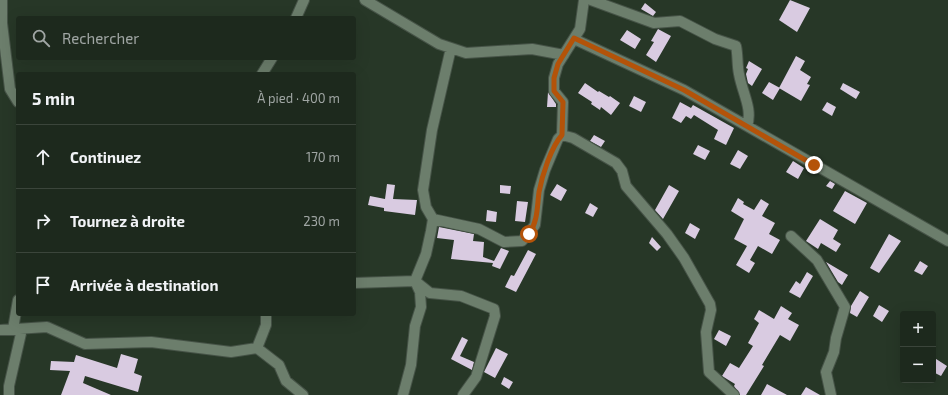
<!DOCTYPE html>
<html lang="fr">
<head>
<meta charset="utf-8">
<style>
  :root { --surface:#1d291d; --page:#2a352a; --text:#f1f3f6; --muted:#a0a6a4; --line:#3b453b }
  body { margin:0; font-family:"Exo 2",sans-serif; background:var(--page); color:var(--text) }
  .controls { position:absolute; right:12px; bottom:12px; display:grid; overflow:hidden; border-radius:4px; box-shadow:0 4px 16px #0002 }
  .controls button { width:36px; height:36px; display:grid; place-items:center; padding:0; border:0; border-bottom:1px solid var(--line); background:var(--surface); color:var(--text); font:20px sans-serif }
  .stop { position:absolute; width:12px; height:12px; margin:-9px; border:3px solid #b45309; border-radius:50%; background:#fff }
  .stop.end { background:#b45309; border-color:#fff; box-shadow:0 1px 4px #0008 }
  .list { margin:0; padding:0; list-style:none }
  h2 { display:flex; justify-content:space-between; align-items:center; height:52px; margin:0; padding:0 16px; font-size:17px }
  h2 small { font-size:13px; font-weight:400; color:var(--muted) }
  .list li { display:grid; grid-template-columns:26px 1fr auto; gap:12px; align-items:center; box-sizing:border-box; height:64px; padding:0 16px; border-top:1px solid var(--line) }
  .list b { display:block; font-size:15px; white-space:nowrap }
  .list em { font-size:13px; font-style:normal; color:var(--muted) }
  .icon { flex:none; width:22px; height:22px; fill:none; stroke:currentColor; stroke-width:2; stroke-linecap:round; stroke-linejoin:round }
  .map { position:relative; flex:none; width:948px; height:395px; overflow:hidden }
  .search { position:absolute; background:var(--surface); box-shadow:0 4px 16px #0002; left:16px; top:16px; width:340px; height:44px; display:flex; align-items:center; gap:10px; box-sizing:border-box; padding:0 14px; border-radius:4px; color:var(--muted); font-size:15px }
  .panel { position:absolute; background:var(--surface); box-shadow:0 4px 16px #0002; left:16px; top:72px; width:340px; height:244px; border-radius:4px }
  .map>svg:first-child { display:block }
  .building { fill:#d9cbe1 }
  .lines { fill:none; stroke-linecap:round; stroke-linejoin:round }
  .minor-casing { stroke:#465347; stroke-width:12 }
  .minor { stroke:#6c7e6c; stroke-width:10 }
  .route { stroke:#b45309; stroke-width:5 }
</style>
</head>
<body>
<div class="map">
<svg width="948" height="395" viewBox="0 0 948 395">
  <rect width="100%" height="100%" fill="#273727"/>
  <!-- building -->
  <path class="building" d="M790,0L810,8L797,32L779,20Z
    M645,3L656,12L653,16L641,9Z
    M658,29L671,36L656,62L646,55L654,42L651,41Z
    M627,30L641,39L635,49L620,40Z
    M796,56L805,61L800,70L811,77L807,84L810,85L801,101L779,88Z
    M749,61L762,69L752,86L748,83L746,74L748,69L746,68Z
    M769,82L780,88L773,100L762,93Z
    M585,83L598,92L599,91L609,97L610,96L620,103L611,115L601,107L600,110L591,104L592,102L578,93Z
    M843,83L860,92L856,99L840,89Z
    M548,92L556,104V107H547Z
    M634,96L646,102L641,112L629,106Z
    M680,102L691,108L693,105L734,128L726,145L714,139L718,130L694,115L691,119L686,116L681,123L672,118Z
    M827,102L836,107L832,116L822,110Z
    M594,135L605,141L601,147L590,141Z
    M698,145L710,151L705,160L693,154Z
    M738,150L748,156L740,169L730,164Z
    M793,161L804,168L798,179L786,172Z
    M830,181L835,184L832,189L826,186Z
    M387,184L395,185L393,199L417,200L415,215L384,211V208L368,205L370,196L385,199Z
    M557,184L567,190L561,201L550,195Z
    M500,185L511,186L510,194L500,193Z
    M669,185L679,191L663,219L655,210Z
    M845,191L867,203L855,224L833,211Z
    M738,198L744,202L743,204L754,210L761,199L769,204L762,216L775,223L769,234L780,240L772,254L758,246L750,260L755,263L749,273L736,265L747,246L734,239L744,219L731,211Z
    M517,201L528,202L525,222L515,221Z
    M590,203L598,208L593,217L585,213Z
    M487,210L497,212L496,222L486,221Z
    M820,219L838,230L833,239L841,244L836,252L821,243L818,249L806,241Z
    M690,223L700,229L695,239L685,233Z
    M439,227L474,234L473,241L484,242L483,257L494,261L501,248L509,251L500,269L492,266L493,263L451,259L454,240L437,238Z
    M889,234L901,241L879,273L870,268Z
    M652,237L661,247L657,251L649,243Z
    M528,250L536,254L516,292L505,287L511,275L514,276Z
    M920,261L928,266L922,275L914,271Z
    M826,262L848,275L842,285L838,282Z
    M807,272L813,276L800,298L789,292L796,281L800,284Z
    M860,291L869,297L857,317L850,313L851,306Z
    M879,305L889,311L882,322L873,316Z
    M781,306L792,313L788,319L799,325L790,341L780,335L762,365L764,366L746,395H740L734,386L735,384L722,376L730,363L739,368L753,346L748,343L759,323L754,319L759,310L774,319Z
    M719,330L731,336L726,346L714,339Z
    M462,337L468,340L460,356L474,362L472,370L451,359Z
    M496,348L508,354L495,378L484,372Z
    M121,354L138,359L134,373L142,376L138,392L85,376L83,383L111,395H61L70,371L50,370L51,361L74,362L76,355L117,368Z
    M933,357L947,366L941,376L933,372Z
    M504,377L513,382L509,389L501,384Z
    M767,384L787,395H761Z
    M806,387L820,395H801Z"/>
  <g class="lines">
    <defs>
      <path id="minor" d="M2,0V23L10,89L18,102
        M365,0L439,44L466,53L532,49L564,55
        M591,0L654,23L680,21L715,39L736,46C738,55 737,65 739,74C742,92 753,109 747,126
        M296,18L304,0
        M574,39L684,90L948,241
        M262,74L272,58
        M562,135L573,138L616,163L622,171L626,186L667,234L684,258L710,304L711,310L706,332L709,372L734,395
        M433,219L479,229L504,242L522,241L535,225L539,190L545,170L558,139L562,135L563,102L554,91V78L558,64L580,29L584,0
        M791,236L817,260L845,307L836,338L834,352L826,372L831,395
        M415,281L430,293L461,296L494,309L495,316L476,377L463,395
        M354,283L415,281L426,254L431,231L433,219L426,207L423,190L432,130L451,48
        M13,329L18,300
        M0,330L47,327L85,344L151,342L231,352L257,348L266,325V314
        M257,348L279,365L286,381L303,395
        M9,395V386L22,329
        M403,395L411,365L415,326L421,307L420,292L415,281"/>
    </defs>
    <!-- minor casing -->
    <use href="#minor" class="minor-casing"/>
    <!-- minor -->
    <use href="#minor" class="minor"/>
  </g>
  <g class="lines">
    <!-- route -->
    <path class="route" d="M529,234C538,221 537,207 539,192C542,176 551,147 562,135L563,102L554,91V78L558,64L574,38L684,90L814,165"/>
  </g>
</svg>
<div class="controls">
<button>+</button>
<button>−</button>
</div>
<div class="stop" style="left:529px;top:234px"></div>
<div class="stop end" style="left:814px;top:165px"></div>
<div class="search"><svg class="icon" aria-label="search" viewBox="0 0 24 24"><circle cx="10" cy="10" r="6"/><path d="M15 15l6 6"/></svg>Rechercher</div>
<section class="panel">
<h2>5 min<small>À pied · 400 m</small></h2>
<ul class="list">
<li><svg class="icon" aria-label="ahead" viewBox="0 0 24 24"><path d="M12 20V5M6 11l6-6 6 6"/></svg><div><b>Continuez</b></div><em>170 m</em></li>
<li><svg class="icon" aria-label="right" viewBox="0 0 24 24"><path d="M7 20v-9h11M14 6l5 5-5 5"/></svg><div><b>Tournez à droite</b></div><em>230 m</em></li>
<li><svg class="icon" aria-label="arrive" viewBox="0 0 24 24"><path d="M6 21V4h12l-3 4 3 4H6"/></svg><div><b>Arrivée à destination</b></div></li>
</ul>
</section>
</div>
</body>
</html>
